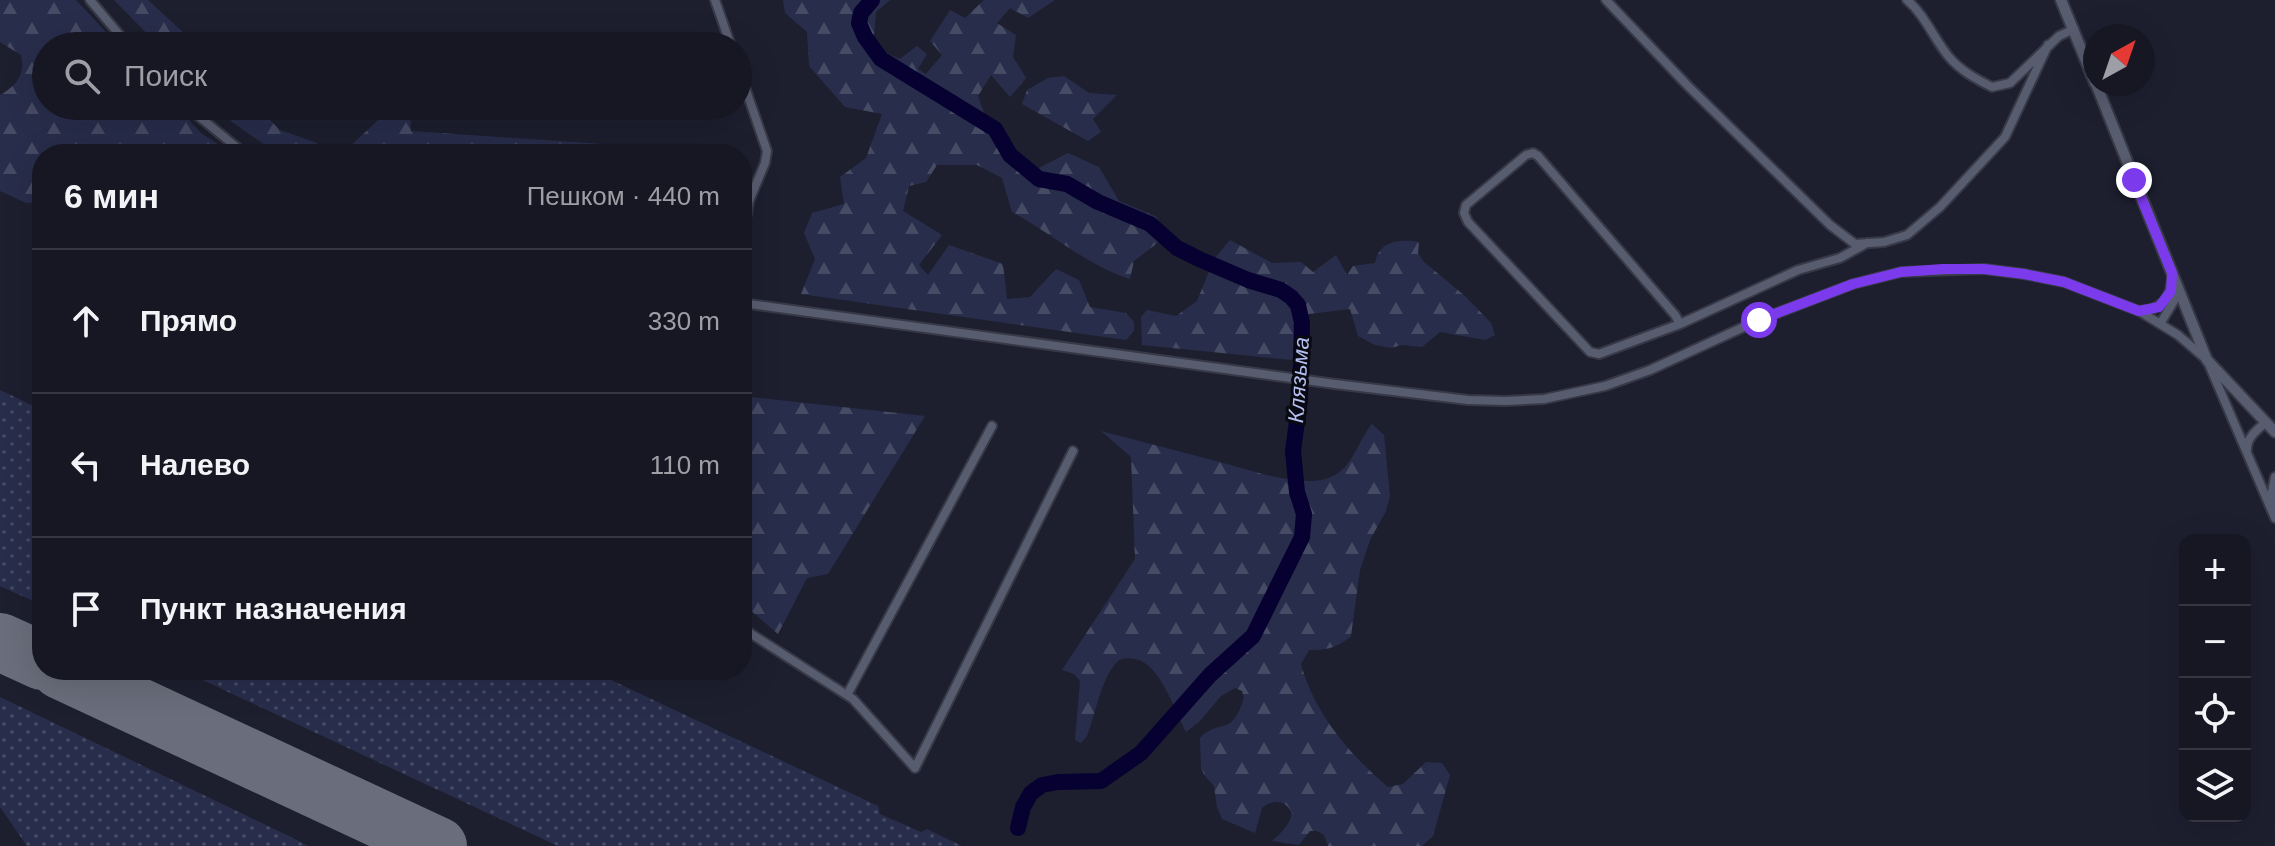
<!DOCTYPE html>
<html lang="ru">
<head>
<meta charset="utf-8">
<style>
  :root { --surface:#161723; --page:#232430; --text:#f1f3f6; --muted:#9e9fa6; --line:#353641 }
  body { margin:0; font-family:Arial,sans-serif; background:var(--page); color:var(--text) }
  .controls { position:absolute; right:24px; bottom:24px; display:grid; overflow:hidden; border-radius:16px; box-shadow:0 8px 32px #0002 }
  .controls button { width:72px; height:72px; display:grid; place-items:center; padding:0; border:0; border-bottom:2px solid var(--line); background:var(--surface); color:var(--text); font:40px sans-serif }
  .compass { position:absolute; left:2083px; top:24px; width:72px; height:72px; border-radius:50%; background:var(--surface); box-shadow:0 8px 32px #0002; rotate:40deg }
  .stop { position:absolute; width:24px; height:24px; margin:-18px; border:6px solid #7c3aed; border-radius:50%; background:#fff }
  .stop.end { background:#7c3aed; border-color:#fff; box-shadow:0 2px 8px #0008 }
  .list { margin:0; padding:0; list-style:none }
  h2 { display:flex; justify-content:space-between; align-items:center; height:104px; margin:0; padding:0 32px; font-size:34px }
  h2 small { font-size:26px; font-weight:400; color:var(--muted) }
  .list li { display:grid; grid-template-columns:52px 1fr auto; gap:24px; align-items:center; box-sizing:border-box; height:144px; padding:0 32px; border-top:2px solid var(--line) }
  .list b { display:block; font-size:30px; white-space:nowrap }
  .list em { font-size:26px; font-style:normal; color:var(--muted) }
  .icon { flex:none; width:44px; height:44px; fill:none; stroke:currentColor; stroke-width:2; stroke-linecap:round; stroke-linejoin:round }
  .map { position:relative; flex:none; width:2275px; height:846px; overflow:hidden }
  .search { position:absolute; background:var(--surface); box-shadow:0 8px 32px #0002; left:32px; top:32px; width:720px; height:88px; display:flex; align-items:center; gap:20px; box-sizing:border-box; padding:0 28px; border-radius:44px; color:var(--muted); font-size:30px }
  .panel { position:absolute; background:var(--surface); box-shadow:0 8px 32px #0002; left:32px; top:144px; width:720px; height:536px; border-radius:32px }
  .map>svg:first-child { display:block }
  .grass { fill:url(#grass-dots) }
  .forest { fill:url(#forest-firs) }
  .lines { fill:none; stroke-linecap:round; stroke-linejoin:round }
  .river { stroke:#060130; stroke-width:16 }
  .taxiway { stroke:#6a6d7b; stroke-width:22 }
  .runway { stroke:#6a6d7b; stroke-width:58 }
  .minor-casing { stroke:#373947; stroke-width:12 }
  .tertiary-casing { stroke:#373947; stroke-width:14 }
  .minor { stroke:#585c6f; stroke-width:8 }
  .tertiary { stroke:#585c6f; stroke-width:10 }
  .route { stroke:#7c3aed; stroke-width:10 }
  .labels { text-anchor:middle; stroke-width:6; stroke-linejoin:round; paint-order:stroke }
  .water-label { font-size:22px; font-style:italic; fill:#b5bff1; stroke:#090a11 }
</style>
</head>
<body>
<div class="map">
<svg width="2275" height="846" viewBox="0 0 2275 846">
  <defs>
    <pattern id="grass-dots" width="8" height="8" patternUnits="userSpaceOnUse" patternTransform="scale(2)"><rect width="8" height="8" fill="#282d4b"/><path d="M2 2h.1M6 6h.1" fill="none" stroke="#464b64" stroke-width="1.8" stroke-linecap="round"/></pattern>
    <pattern id="forest-firs" width="22" height="20" patternUnits="userSpaceOnUse" patternTransform="scale(2)"><rect width="22" height="20" fill="#282d4b"/><path d="M5 1l3.5 6h-7zM16 11l3.5 6h-7z" fill="#464b64"/></pattern>
  </defs>
  <rect width="100%" height="100%" fill="#1d1f2f"/>
  <!-- grass -->
  <path class="grass" d="M0,390L42,410V605L0,586Z
    M181,670H590L878,806L880,814L921,832L927,829L962,846H558Z
    M0,697L291,837L308,846H27L0,807Z"/>
  <!-- forest -->
  <path class="forest" d="M0,0H76L117,44V46H46V106H176L201,133L233,154H42V202L26,203L0,191V95C16,86 26,74 21,55L0,42Z
    M114,0H148L198,46H159Z
    M783,0H890L876,12L874,36L886,53L900,59L917,46L927,54L918,69L926,74L942,55L930,41L950,10L965,18L984,0H1055L1028,18L1010,8L997,23L1016,35L1013,57L1026,78L1010,97L991,75L978,96L994,141L1035,170L1068,153L1099,167L1119,201L1157,217L1160,241L1134,261L1130,279C1086,265 1052,233 1012,212L1002,178L977,165H937L926,182L909,186L903,211L942,235L919,265L928,275L949,245L1003,264L1007,299L1030,297L1056,269L1079,280L1090,307L1126,313L1134,322V331L1126,340L801,294L815,259L804,233L812,213L844,204L840,177L866,158L882,114L845,107L809,66L807,32L785,13Z
    M1064,76L1089,93L1117,95L1093,119L1101,132L1088,141L1022,104L1027,90L1048,78Z
    M217,106H256L280,130L317,143L319,154H278L232,122Z
    M393,106H410L411,131L661,148L658,154H342Z
    M1230,240L1272,263L1301,262L1313,272L1336,255L1347,275L1353,266L1375,263C1379,240 1400,239 1419,242L1418,253L1424,262L1465,296L1491,323L1495,335L1485,340L1440,332L1422,347L1402,345L1391,348L1375,345L1358,336L1350,309L1301,315L1293,325L1296,349L1292,360L1142,345L1141,317L1147,310L1176,316L1197,301L1214,259Z
    M742,396L925,416L828,574L807,578L778,634L742,603Z
    M1372,424L1384,435L1390,496L1386,511L1370,540L1360,570L1351,636C1337,648 1327,650 1309,650L1301,664C1314,713 1350,755 1388,787L1403,784L1426,762L1442,763L1450,775L1433,836L1422,846H1328L1324,835L1317,831H1310L1299,845L1272,841C1281,833 1290,825 1292,813C1285,799 1273,799 1262,808L1255,833L1222,819L1217,807L1214,786L1204,775L1201,767L1200,738C1221,717 1231,739 1244,698L1242,691L1235,688L1221,696L1200,721L1186,732C1175,711 1160,663 1135,659C1128,658 1122,657 1117,662C1101,678 1095,716 1087,736L1081,743L1075,740L1080,681L1074,674L1062,670L1135,559L1131,457L1101,431C1139,441 1178,451 1216,461C1248,469 1293,487 1326,479C1353,471 1356,443 1372,424Z"/>
  <g class="lines">
    <!-- river -->
    <path class="river" d="M872,0L861,13L859,23L865,37L881,59L995,129L1010,155L1039,179L1067,184L1098,202L1150,224L1177,248L1199,259L1248,280L1281,290L1291,297L1298,305L1302,323L1300,399L1293,451L1297,492L1304,514L1302,537L1253,636L1210,675L1141,753L1101,781L1058,782L1042,785L1031,793L1023,807L1018,828"/>
    <!-- taxiway -->
    <path class="taxiway" d="M314,788L377,824L408,846"/>
    <!-- runway -->
    <path class="runway" d="M0,642L42,661
      M60,670L438,846"/>
    <defs>
      <path id="minor" d="M90,0L129,46
        M715,0L731,46
        M1606,0L1688,86L1830,225L1855,244L1884,242L1907,235L1940,207L2005,137L2048,45
        M1907,0C1925,15 1934,39 1949,57C1961,71 1976,79 1992,87L2010,83L2059,36L2074,29
        M738,67L767,151L765,163L749,201L742,241
        M186,106L245,154
        M742,303L1335,384L1468,400L1506,401L1544,399L1605,386L1650,370L1759,320L1853,284L1901,272L1984,269L2024,274L2064,282L2139,311L2178,335L2207,360L2275,518
        M2139,311C2161,310 2171,299 2172,278
        M1680,324L1675,315L1538,156L1533,153L1526,155L1466,205L1464,213L1468,222L1590,352L1599,354L1680,324L1798,270L1840,258L1867,243
        M2160,324L2174,301L2171,291
        M2247,449C2247,437 2257,430 2266,422
        M2271,497L2275,477
        M2273,507L2271,498L2275,492
        M742,628L853,699L915,768L1073,451
        M847,695L992,426"/>
      <path id="tertiary" d="M2061,0L2095,83
        M2096,84L2207,360L2275,432"/>
    </defs>
    <!-- minor casing -->
    <use href="#minor" class="minor-casing"/>
    <!-- tertiary casing -->
    <use href="#tertiary" class="tertiary-casing"/>
    <!-- minor -->
    <use href="#minor" class="minor"/>
    <!-- tertiary -->
    <use href="#tertiary" class="tertiary"/>
  </g>
  <g class="lines">
    <!-- route -->
    <path class="route" d="M1759,320L1853,284L1901,272L1943,269H1984L2024,274L2064,282L2139,311L2159,307L2171,291L2172,273L2134,180"/>
  </g>
  <g class="labels">
    <!-- water labels -->
    <g class="water-label">
      <text transform="translate(1298 380) rotate(-86)" y="8">Клязьма</text>
    </g>
  </g>
</svg>
<div class="controls">
<button>+</button>
<button>−</button>
<button><svg class="icon" aria-label="locate" viewBox="0 0 24 24"><circle cx="12" cy="12" r="6"/><path d="M12 2v4M12 18v4M2 12h4M18 12h4"/></svg></button>
<button><svg class="icon" aria-label="layers" viewBox="0 0 24 24"><path d="M12 4l9 5-9 5-9-5zM3 14l9 5 9-5"/></svg></button>
</div>
<svg class="compass" viewBox="-18 -18 36 36"><path d="M0-13l5 13h-10z" fill="#e53935"/><path d="M0 13l5-13h-10z" fill="#9e9fa6"/></svg>
<div class="stop" style="left:1759px;top:320px"></div>
<div class="stop end" style="left:2134px;top:180px"></div>
<div class="search"><svg class="icon" aria-label="search" viewBox="0 0 24 24"><circle cx="10" cy="10" r="6"/><path d="M15 15l6 6"/></svg>Поиск</div>
<section class="panel">
<h2>6 мин<small>Пешком · 440 m</small></h2>
<ul class="list">
<li><svg class="icon" aria-label="ahead" viewBox="0 0 24 24"><path d="M12 20V5M6 11l6-6 6 6"/></svg><div><b>Прямо</b></div><em>330 m</em></li>
<li><svg class="icon" aria-label="left" viewBox="0 0 24 24"><path d="M17 20v-9H6M10 6l-5 5 5 5"/></svg><div><b>Налево</b></div><em>110 m</em></li>
<li><svg class="icon" aria-label="arrive" viewBox="0 0 24 24"><path d="M6 21V4h12l-3 4 3 4H6"/></svg><div><b>Пункт назначения</b></div></li>
</ul>
</section>
</div>
</body>
</html>
